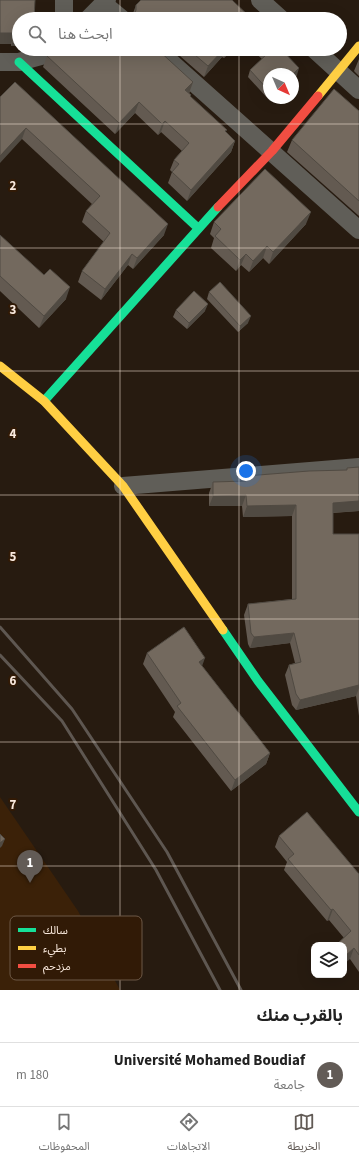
<!DOCTYPE html>
<html lang="ar">
<head>
<meta charset="utf-8">
<style>
  :root { --surface:#fff; --page:#f2f2f2; --text:#222; --muted:#767676; --line:#e0e0e0; --accent:#625b56 }
  body { margin:0; font-family:"Source Sans 3","Noto Sans Arabic",sans-serif; background:var(--page); color:var(--text); direction:rtl }
  .controls { position:absolute; right:12px; bottom:12px; display:grid; overflow:hidden; border-radius:8px; box-shadow:0 4px 16px #0002 }
  .controls button { width:36px; height:36px; display:grid; place-items:center; padding:0; border:0; border-bottom:1px solid var(--line); background:var(--surface); color:var(--text); font:20px sans-serif }
  .compass { position:absolute; left:263px; top:68px; width:36px; height:36px; border-radius:50%; background:var(--surface); box-shadow:0 4px 16px #0002; rotate:136deg }
  .you { position:absolute; left:246px; top:471px; width:14px; height:14px; margin:-10px; border:3px solid #fff; border-radius:50%; background:#1a73e8; box-shadow:0 0 0 6px #1a73e833 }
  .badge { display:grid; place-items:center; width:26px; height:26px; border-radius:50%; background:var(--accent); color:#fff; font-size:13px; font-weight:700 }
  .pin { position:absolute; translate:-50% -33px; filter:drop-shadow(0 1px 2px #0008) }
  .pin::after { content:''; position:absolute; top:21px; width:14px; height:12px; background:inherit; clip-path:polygon(0 0,100% 0,50% 100%) }
  .list { margin:0; padding:0; list-style:none }
  h2 { display:flex; justify-content:space-between; align-items:center; height:52px; margin:0; padding:0 16px; font-size:17px }
  h2 small { font-size:13px; font-weight:400; color:var(--muted) }
  .list li { display:grid; grid-template-columns:26px 1fr auto; gap:12px; align-items:center; box-sizing:border-box; height:64px; padding:0 16px; border-top:1px solid var(--line) }
  .list b { display:block; font-size:15px; white-space:nowrap }
  .list p { margin:0; font-size:13px; white-space:nowrap; color:var(--muted) }
  .list em { font-size:13px; font-style:normal; color:var(--muted) }
  .icon { flex:none; width:22px; height:22px; fill:none; stroke:currentColor; stroke-width:2; stroke-linecap:round; stroke-linejoin:round }
  .map { position:relative; flex:none; width:359px; height:990px; overflow:hidden; direction:ltr }
  .search { position:absolute; background:var(--surface); box-shadow:0 4px 16px #0002; left:12px; right:12px; top:12px; height:44px; display:flex; align-items:center; gap:10px; box-sizing:border-box; padding:0 14px; border-radius:22px; color:var(--muted); font-size:15px }
  .sheet { height:116px; background:var(--surface) }
  nav { display:flex; justify-content:space-around; align-items:center; box-sizing:border-box; height:56px; border-top:1px solid var(--line); background:var(--surface); font-size:11px; color:var(--muted) }
  nav a { display:grid; justify-items:center; gap:2px }
  nav .on { color:var(--accent) }
  .map>svg:first-child { display:block }
  .built { fill:#3b2108 }
  .lines { fill:none; stroke-linecap:round; stroke-linejoin:round }
  .street { stroke:#605e58; stroke-width:18 }
  .fast { stroke:#16e098; stroke-width:9 }
  .slow { stroke:#ffcf43; stroke-width:9 }
  .jam { stroke:#f24e42; stroke-width:9 }
  .rail { stroke:#5e5751; stroke-width:3 }
  .wall { fill:#635a51 }
  .shaded-wall { fill:#504a42 }
  .building { fill:#73695e; stroke:#504a42 }
  .grid { fill:none; stroke:#f9e9dd; stroke-width:1; stroke-opacity:0.55 }
  .key { fill:#311a06; stroke:#6d5846; stroke-width:1 }
  .key-label { font-size:11px; fill:#f9e9dd }
  .grid-label { font-size:13px; text-anchor:middle; font-weight:bold; fill:#f9e9dd; stroke:#311a06; stroke-width:4; stroke-linejoin:round; paint-order:stroke }
</style>
</head>
<body>
<div class="map">
<svg width="359" height="990" viewBox="0 0 359 990">
  <rect width="100%" height="100%" fill="#271b10"/>
  <!-- built -->
  <path class="built" d="M0,797L78,911L120,990H0Z"/>
  <g class="lines">
    <!-- street -->
    <path class="street" d="M64,0V19
      M260,0L281,19
      M104,4L122,19
      M88,19L107,0
      M156,49L359,230
      M314,49L359,90
      M0,62H19L48,54L55,49
      M123,486L359,467"/>
    <!-- fast -->
    <path class="fast" d="M19,62L198,228
      M44,401L218,207
      M223,630L258,681L359,812"/>
    <!-- slow -->
    <path class="slow" d="M318,96L359,46
      M0,366L44,401L123,486L223,630"/>
    <!-- jam -->
    <path class="jam" d="M218,207L272,151L318,96"/>
    <!-- rail -->
    <path class="rail" d="M0,627L72,709L167,852L241,990
      M0,655L62,721L156,870L220,990"/>
  </g>
  <!-- wall -->
  <path class="wall" d="M0,0H35L19,46H11V44H0Z
    M232,0L129,18L132,16L136,5Z
    M172,49H233L224,58L222,57L204,77Z
    M251,49H281L297,75L293,79V74H269V98H273L270,101L248,77L250,70L262,59Z
    M58,52L193,82L189,94L191,95L190,97L235,141L231,152L187,201L168,183L172,172L170,170L174,160L182,151L161,132L158,135L135,113L115,134L43,67L47,56Z
    M359,59V76L354,71Z
    M0,97L164,235L133,269L128,265L101,300L78,282L82,271L104,242L82,222L86,211L92,204L22,139Z
    M359,111V216L287,152L292,140Z
    M214,222L306,224L269,264L263,258L249,272L241,265L236,271L211,248L214,238L210,234Z
    M0,235L66,299L39,328L0,291Z
    M209,292L248,323L238,332L207,299Z
    M176,310L205,311L187,329L173,317Z
    M359,467V511L333,513V534H359V716L356,696L296,710L292,705L285,675L289,665L295,663L290,643L250,648L248,644L244,615L248,604L292,599V516L243,517L242,506H209V493L213,482H244L246,476L346,470L347,468Z
    M147,653L202,666L270,753L266,764L231,791L173,717L175,712L143,664Z
    M279,836L359,874V972L350,959L344,938L329,920L327,921L284,870L287,862L275,847Z"/>
  <!-- shaded-wall -->
  <path class="shaded-wall" d="M0,33H15L11,44H0Z
    M15,35H19V46H11Z
    M224,49H225L222,57L204,77L208,66Z
    M227,49H233L224,58Z
    M299,68L297,75L293,79V74Z
    M193,82L189,93L181,101L185,90Z
    M139,102L135,113L115,134L119,123Z
    M165,121L161,132L158,135L162,124Z
    M26,128L22,139L0,163V156Z
    M235,141L231,152L187,201L191,190Z
    M311,212L306,224L269,264L273,252Z
    M168,224L164,235L133,269L137,258Z
    M267,246L263,258L249,272L253,261Z
    M132,254L128,265L101,300L105,289Z
    M246,254L241,265L236,271L240,260Z
    M70,287L66,299L39,328L44,316Z
    M208,304L205,311L187,329L189,323Z
    M251,316L248,323L238,332L240,326Z
    M246,495L242,506H209L213,496Z
    M359,501V511L329,513L333,503Z
    M296,505L292,516L243,517L247,506Z
    M294,633L290,643L250,648L254,637Z
    M205,658L201,669L199,662Z
    M359,685V688L356,696L296,710L300,700Z
    M270,753L266,764L231,791L235,780Z
    M5,839L2,846L0,848V843Z
    M333,909L329,920L327,921L331,910Z
    M354,948L350,959L344,964V957Z"/>
  <!-- building -->
  <path class="building" d="M0,0H35L34,19H19V35H15V33H0Z
    M141,0H232L252,19H123L124,18H129L134,15L136,10V5Z
    M84,15L90,18H95L100,15L104,19H81Z
    M62,49H157L193,82L185,90L191,95L190,96L227,130L225,131L235,141L191,190L172,172L179,164L174,160L189,143L165,121L162,124L139,102L119,123L47,56L58,52Z
    M188,49H224L208,66Z
    M260,49H281L299,68L293,74H269V91L250,70L266,55Z
    M15,82L168,224L137,258L132,254L105,289L82,271L110,233L86,211L100,196L26,128L0,156V97Z
    M334,89L359,111V201L292,140Z
    M265,169L311,212L273,252L267,246L253,261L246,254L240,260L215,236L221,229L214,222Z
    M0,235L44,275L50,269L70,287L44,316L0,276Z
    M220,282L251,316L240,326L209,292Z
    M194,291L208,304L189,323L176,310Z
    M359,467V501L333,503V534H359V685L300,700L296,694L289,665L301,662L294,633L254,637L251,633L248,604L296,599V505L247,506L246,495L213,496V482L246,481V476L309,471L347,470V468Z
    M184,627L205,658L199,662L270,753L235,780L177,706L181,703L147,653Z
    M307,812L359,874V955L354,948L344,957V945H336L351,931L333,909L331,910L288,859L294,854L279,836Z
    M0,834L5,839L0,843Z"/>
  <!-- grid -->
  <path class="grid" d="M120,0V19M239,0V19M120,49V990M239,49V990M0,124H359M0,248H359M0,371H359M0,495H359M0,619H359M0,742H359M0,866H359"/>
  <!-- legend -->
  <rect x="10" y="916" width="132" height="64" rx="6" class="key"/>
  <rect x="18" y="928" width="18" height="4" fill="#16e098"/>
  <rect x="18" y="946" width="18" height="4" fill="#ffcf43"/>
  <rect x="18" y="964" width="18" height="4" fill="#f24e42"/>
  <g class="key-label">
    <text x="43" y="934">سالك</text>
    <text x="43" y="952">بطيء</text>
    <text x="43" y="970">مزدحم</text>
  </g>
  <g class="grid-label">
    <text x="13" y="190">2</text>
    <text x="13" y="314">3</text>
    <text x="13" y="438">4</text>
    <text x="13" y="561">5</text>
    <text x="13" y="685">6</text>
    <text x="13" y="809">7</text>
  </g>
</svg>
<div class="controls">
<button><svg class="icon" aria-label="layers" viewBox="0 0 24 24"><path d="M12 4l9 5-9 5-9-5zM3 14l9 5 9-5"/></svg></button>
</div>
<svg class="compass" viewBox="-18 -18 36 36"><path d="M0-13l5 13h-10z" fill="#e53935"/><path d="M0 13l5-13h-10z" fill="#767676"/></svg>
<div class="you"></div>
<div class="pin badge" style="left:30px;top:883px">1</div>
<div class="search"><svg class="icon" aria-label="search" viewBox="0 0 24 24"><circle cx="10" cy="10" r="6"/><path d="M15 15l6 6"/></svg>ابحث هنا</div>
</div>
<section class="sheet">
<h2>بالقرب منك<small></small></h2>
<ul class="list">
<li><span class="badge">1</span><div><b>Université Mohamed Boudiaf</b><p>جامعة</p></div><em>180 m</em></li>
</ul>
</section>
<nav>
<a class="on"><svg class="icon" aria-label="map" viewBox="0 0 24 24"><path d="M3 6l6-2 6 2 6-2v14l-6 2-6-2-6 2zM9 4v14M15 6v14"/></svg>الخريطة</a>
<a><svg class="icon" aria-label="directions" viewBox="0 0 24 24"><path d="M12 3l9 9-9 9-9-9zM9 14v-3h6M13 9l2 2-2 2"/></svg>الاتجاهات</a>
<a><svg class="icon" aria-label="saved" viewBox="0 0 24 24"><path d="M7 4h10v16l-5-4-5 4z"/></svg>المحفوظات</a>
</nav>
</body>
</html>
